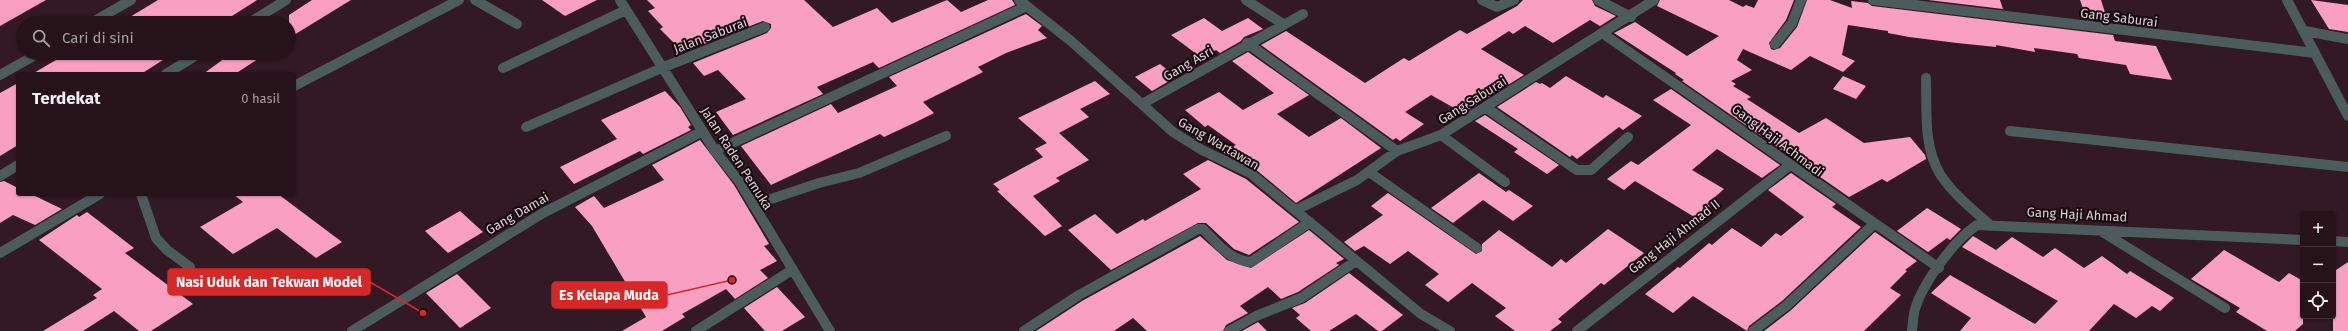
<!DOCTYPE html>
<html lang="id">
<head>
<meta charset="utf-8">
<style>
  :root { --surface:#26131a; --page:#322027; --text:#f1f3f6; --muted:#a49ea2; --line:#423239 }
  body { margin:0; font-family:"Fira Sans",sans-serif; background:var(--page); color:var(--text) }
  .controls { position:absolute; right:12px; bottom:12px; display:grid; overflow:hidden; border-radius:4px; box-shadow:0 1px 3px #0004 }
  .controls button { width:36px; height:36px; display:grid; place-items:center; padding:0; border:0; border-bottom:1px solid var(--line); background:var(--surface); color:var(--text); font:20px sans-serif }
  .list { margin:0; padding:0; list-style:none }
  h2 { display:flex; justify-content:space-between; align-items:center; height:52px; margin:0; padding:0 16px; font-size:17px }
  h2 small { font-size:13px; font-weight:400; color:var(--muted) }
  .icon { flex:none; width:22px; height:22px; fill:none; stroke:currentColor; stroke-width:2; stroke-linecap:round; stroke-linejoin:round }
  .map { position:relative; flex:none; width:2348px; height:331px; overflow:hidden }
  .search { position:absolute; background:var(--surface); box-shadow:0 1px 3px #0004; left:16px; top:16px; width:280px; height:44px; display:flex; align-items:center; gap:10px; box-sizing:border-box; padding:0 14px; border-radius:22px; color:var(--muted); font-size:15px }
  .panel { position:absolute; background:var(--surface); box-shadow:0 1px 3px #0004; left:16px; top:72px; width:280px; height:124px; border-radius:4px }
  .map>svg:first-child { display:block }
  .building { fill:#f99fc2 }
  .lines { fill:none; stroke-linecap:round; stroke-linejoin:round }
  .minor { stroke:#4c5b5c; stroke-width:10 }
  .labels { text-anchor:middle; stroke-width:4; stroke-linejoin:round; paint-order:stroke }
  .street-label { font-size:13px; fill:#e0ced4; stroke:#13080c }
  .leader { fill:none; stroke:#d62828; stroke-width:1.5 }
  .callout-dot { fill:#d62828; stroke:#13080c; stroke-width:1.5 }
  .callout { fill:#d62828; stroke:#d62828; stroke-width:1.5 }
  .callout-label { font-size:14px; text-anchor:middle; font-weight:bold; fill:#fff }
</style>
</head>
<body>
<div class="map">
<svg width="2348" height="331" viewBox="0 0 2348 331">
  <rect width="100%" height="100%" fill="#321923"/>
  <!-- building -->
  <path class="building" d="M0,0H46L0,26Z
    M158,0H257L221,23H120Z
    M312,0H351L289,38V15Z
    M542,0H597L565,16Z
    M647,0H804L833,27L877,8L892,23L947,0L961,12L988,0H1012L1015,5L879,68L873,62L817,87L823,94L733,135L716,112L746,99L718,70L704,76L693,63L767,33L771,28V24L763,21L683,52L660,29L663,27L648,11L655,8Z
    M1523,0H1592L1595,6L1616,16L1600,26L1590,20L1553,43L1525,26L1513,34L1509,31L1481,49L1524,75L1463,113L1431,95L1405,112L1424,124L1400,141L1396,138L1393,140L1261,45L1286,31L1365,83L1404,58L1409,61L1460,30L1467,34L1517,6Z
    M1660,0H1729L1743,7L1746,5L1754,8L1758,0H1794L1786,20L1769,43L1771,49L1774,50L1780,48L1797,27L1807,0H1830L1852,8L1851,1L1868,3L1872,6L2113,35L2115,41L2156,46L2172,80L2130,74L2126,65L2079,58L2077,54L2034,48L2035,52L1996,45V47L1957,43L1909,37L1888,33V31L1848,25L1842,55L1855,61L1843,72L1810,56L1791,70L1743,49L1737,60L1752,70L1731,81L1736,84L1733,86L1751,97L1747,99L1799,133L1826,118L1864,143L1910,137L1925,155L1926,159L1887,182L1882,179L1849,197L1682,81L1684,80L1675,74L1676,73L1614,33L1635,22L1687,56L1719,36L1657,6Z
    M1928,0H2000L2003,9Z
    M2080,0H2101L2108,22L2087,19Z
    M2311,0L2348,5V32L2329,29Z
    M1026,14L1042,26L1038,30L1047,38L1006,53L978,67L983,72L923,102L934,113L916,122L884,137L880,134L771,185L741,146L831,104L838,113L897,86L889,77Z
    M1204,18L1222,31L1248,18L1263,29L1244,37L1241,41L1220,53L1216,50L1202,58L1171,35Z
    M1248,52L1309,95L1277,114L1309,137L1341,118L1381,148L1296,203L1254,168L1222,152L1236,145L1208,125L1205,127L1185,110L1219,92L1243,110L1274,93L1232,61Z
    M68,53H174L141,74H32Z
    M232,53H267L235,74H203Z
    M1160,64L1176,77L1152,91L1135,77Z
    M1566,76L1603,98L1606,95L1642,116L1623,130L1619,127L1577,159L1572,155L1570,157L1497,107L1536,82L1540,84L1542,83L1550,88Z
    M1843,76L1866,86L1856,99L1833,89Z
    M1095,81L1110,94L1080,109L1089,117L1059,133L1089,160L1056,178L1060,181L1033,196L1062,226L1045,236L997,191L1000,190L993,184L1043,157L1035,149L1047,143L1018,118Z
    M18,83V145L0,156V93Z
    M1671,89L1780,165L1762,178L1717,149L1692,170L1724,189L1707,204L1710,206L1696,218L1635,181L1624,190L1607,179L1631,161L1638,165L1691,125L1653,100Z
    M665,91L680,107L691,125L688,127L691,130L643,154L640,151L574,184L560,167L617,139L601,120Z
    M1485,115L1559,165L1547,174L1514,152L1518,149L1475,121Z
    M700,140L734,185L769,244L764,246L777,261L760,270L768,278L735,299L726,289L682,314L685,317L662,331H622L646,317L592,226L575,207L594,196L604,208L664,180L652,165Z
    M1208,160L1246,179L1299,222L1249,255L1234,249L1206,223H1198L1111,270L1068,230L1095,214L1117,234L1143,219L1145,221L1201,189L1183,174Z
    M1479,173L1506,192L1509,190L1533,206L1513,221L1483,200L1453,223L1431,208Z
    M1791,173L1836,204L1832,207L1861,227L1782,301L1749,326L1747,331L1693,296L1673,313L1645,294L1678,267L1680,268L1709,243L1712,245L1732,228L1761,247L1776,233L1781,236L1804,217L1768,190Z
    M4,181L18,188V194H31L62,209L35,225L13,215L0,223V182Z
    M1388,193L1476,254L1482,251V244L1499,230L1552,267L1561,259L1566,263L1608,229L1644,253L1604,285L1601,283L1558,319L1562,322L1550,331H1515L1495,316L1506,308L1472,283L1448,302L1425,285L1439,274L1408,251L1390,264L1364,246L1355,251L1344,242L1383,215L1371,206Z
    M233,194H278L342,242L316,258L277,228L233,254L200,227L243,202Z
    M1927,208L1961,229L1950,240L1947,238L1928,252L1897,231Z
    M460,211L483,232L448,253L425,231Z
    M87,212L134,248L125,253L193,304L151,331H139L114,311L83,331H43L97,298L93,295L102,289L39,240L77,215L79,217Z
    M1309,230L1344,259L1336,263L1339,265L1298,292L1281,299L1268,287L1240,306L1248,313L1226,325L1223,331H1147L1133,318L1114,331H1036L1082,301L1200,236L1227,260L1251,268Z
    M1875,232L1917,261L1905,270L1907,271L1890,288L1901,295L1864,331H1764L1790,311Z
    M1973,236L1996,250L2012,237L2043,257L2055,248L2084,268L2102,256L2127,274L2130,271L2174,298L2160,311L2152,306L2136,318L2114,304L2089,331H1960L1971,318L1931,293L1950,275L2035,324L2058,301L1962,247Z
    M2224,250L2279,282L2289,273L2303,281V324L2295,331H2267L2236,312L2240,308L2191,279Z
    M2348,262V331H2333V272Z
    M1349,273L1403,315L1382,331H1378L1356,314L1329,331H1311L1296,318L1300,315L1292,308L1305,303Z
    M457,274L491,308L460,328L426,293Z
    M777,287L805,317L782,331H765L744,308Z
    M1258,322L1267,331H1242Z"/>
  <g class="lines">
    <!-- minor -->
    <path class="minor" d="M475,0L517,24
      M620,0L715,151L739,181L830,331
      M1019,0L1071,41L1173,132L1202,150L1250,173L1421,314L1450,331
      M1246,0L1283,24
      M1482,0L1497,7L1514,0
      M1598,0L1631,17
      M1873,0L2315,53
      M2287,0L2348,116
      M91,23L131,0
      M249,23L286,0
      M2305,31L2348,39
      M1602,33L1939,268
      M1247,43L1397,151
      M1775,44L1792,23L1801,0
      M503,68L626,10
      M166,74L200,53
      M0,75L39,53
      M1926,78C1927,109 1923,146 1940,174C1952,193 1972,209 1989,224
      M294,86L459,0
      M1142,104L1303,14
      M1485,107L1577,170H1591L1628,137
      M526,127L664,67L765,27
      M2010,131L2348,167
      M1441,135L1505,182
      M715,151L1027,6
      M1369,172L1477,248
      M0,176L18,165
      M141,194L156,238L167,250L190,267
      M753,205L819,183L859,173L946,136
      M1296,210L1357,180L1397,151L1441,135L1654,0
      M2101,231L2225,308
      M2333,241L2348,242
      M0,253L100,194
      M352,331L543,213L703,131
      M696,331L792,270
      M1024,331L1079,295L1198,229H1203C1217,243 1230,261 1251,262L1310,222
      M1229,331L1256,316L1301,298L1356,261
      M1577,331L1790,165
      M1753,331L1786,306L1873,225
      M1912,331C1913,324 1913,316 1915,309C1923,283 1954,240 1977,225L2303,240"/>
  </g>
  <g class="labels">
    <!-- street labels -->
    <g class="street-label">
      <text transform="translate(2119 17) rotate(7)" y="5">Gang Saburai</text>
      <text transform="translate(710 35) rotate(-21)" y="5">Jalan Saburai</text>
      <text transform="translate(1188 63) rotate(-30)" y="5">Gang Asri</text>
      <text transform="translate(1472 100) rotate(-32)" y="5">Gang Saburai</text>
      <text transform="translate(1778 140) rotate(37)" y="5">Gang Haji Achmadi</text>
      <text transform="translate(1219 143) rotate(30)" y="5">Gang Wartawan</text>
      <text transform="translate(737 158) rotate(57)" y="5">Jalan Raden Pemuka</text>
      <text transform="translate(517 213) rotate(-30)" y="5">Gang Damai</text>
      <text transform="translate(2077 214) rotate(3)" y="5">Gang Haji Ahmad</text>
      <text transform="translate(1674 236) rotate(-38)" y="5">Gang Haji Ahmad II</text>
    </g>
  </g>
  <!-- callouts -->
  <path class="leader" d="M423 313L370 282M732 280L667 295"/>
  <g class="callout-dot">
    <circle cx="423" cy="313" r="4"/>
    <circle cx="732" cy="280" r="4"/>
  </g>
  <g class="callout">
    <rect x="168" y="269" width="202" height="26" rx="4"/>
    <rect x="552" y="282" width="115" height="26" rx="4"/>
  </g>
  <g class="callout-label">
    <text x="269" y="287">Nasi Uduk dan Tekwan Model</text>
    <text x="609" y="300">Es Kelapa Muda</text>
  </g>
</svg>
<div class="controls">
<button>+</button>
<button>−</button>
<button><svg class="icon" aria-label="locate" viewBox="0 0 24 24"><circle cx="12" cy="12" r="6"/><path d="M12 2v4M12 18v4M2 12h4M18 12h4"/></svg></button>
</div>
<div class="search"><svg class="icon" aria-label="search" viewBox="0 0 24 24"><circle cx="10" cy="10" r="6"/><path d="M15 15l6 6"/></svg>Cari di sini</div>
<section class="panel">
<h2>Terdekat<small>0 hasil</small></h2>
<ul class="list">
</ul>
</section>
</div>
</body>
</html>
